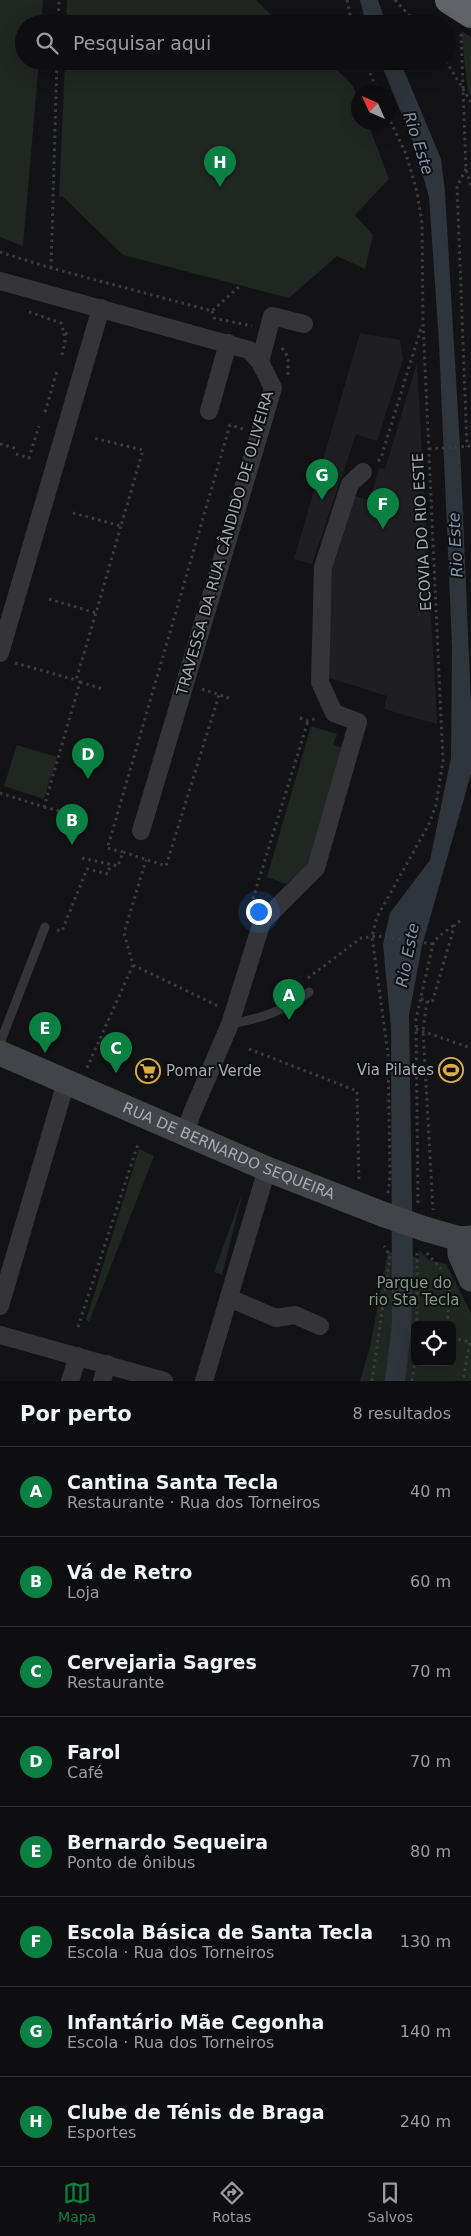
<!DOCTYPE html>
<html lang="pt">
<head>
<meta charset="utf-8">
<style>
  :root { --surface:#0e0e10; --page:#1c1c1e; --text:#f1f3f6; --muted:#9b9c9f; --line:#2e2e30; --accent:#0b8043 }
  body { margin:0; font-family:"DejaVu Sans",sans-serif; background:var(--page); color:var(--text) }
  .controls { position:absolute; right:15px; bottom:15px; display:grid; overflow:hidden; border-radius:8px; box-shadow:0 5px 20px #0002 }
  .controls button { width:45px; height:45px; display:grid; place-items:center; padding:0; border:0; border-bottom:1px solid var(--line); background:var(--surface); color:var(--text); font:25px sans-serif }
  .compass { position:absolute; left:351px; top:85px; width:45px; height:45px; border-radius:50%; background:var(--surface); box-shadow:0 5px 20px #0002; rotate:315deg }
  .you { position:absolute; left:258px; top:911px; width:18px; height:18px; margin:-12px; border:4px solid #fff; border-radius:50%; background:#1a73e8; box-shadow:0 0 0 8px #1a73e833 }
  .badge { display:grid; place-items:center; width:32px; height:32px; border-radius:50%; background:var(--accent); color:#fff; font-size:16px; font-weight:700 }
  .pin { position:absolute; translate:-50% -41px; filter:drop-shadow(0 1px 2px #0008) }
  .pin::after { content:''; position:absolute; top:26px; width:18px; height:15px; background:inherit; clip-path:polygon(0 0,100% 0,50% 100%) }
  .list { margin:0; padding:0; list-style:none }
  h2 { display:flex; justify-content:space-between; align-items:center; height:65px; margin:0; padding:0 20px; font-size:21px }
  h2 small { font-size:16px; font-weight:400; color:var(--muted) }
  .list li { display:grid; grid-template-columns:32px 1fr auto; gap:15px; align-items:center; box-sizing:border-box; height:90px; padding:0 20px; border-top:1px solid var(--line) }
  .list b { display:block; font-size:19px; white-space:nowrap }
  .list p { margin:0; font-size:16px; white-space:nowrap; color:var(--muted) }
  .list em { font-size:16px; font-style:normal; color:var(--muted) }
  .icon { flex:none; width:28px; height:28px; fill:none; stroke:currentColor; stroke-width:2; stroke-linecap:round; stroke-linejoin:round }
  .map { position:relative; flex:none; width:471px; height:1381px; overflow:hidden }
  .search { position:absolute; background:var(--surface); box-shadow:0 5px 20px #0002; left:15px; right:15px; top:15px; height:55px; display:flex; align-items:center; gap:12px; box-sizing:border-box; padding:0 18px; border-radius:28px; color:var(--muted); font-size:19px }
  .sheet { height:785px; background:var(--surface) }
  nav { display:flex; justify-content:space-around; align-items:center; box-sizing:border-box; height:70px; border-top:1px solid var(--line); background:var(--surface); font-size:14px; color:var(--muted) }
  nav a { display:grid; justify-items:center; gap:2px }
  nav .on { color:var(--accent) }
  .map>svg:first-child { display:block }
  .built { fill:#1f1f21 }
  .green { fill:#202621; fill-rule:evenodd }
  .water { fill:#2e353c }
  .lines { fill:none; stroke-linecap:round; stroke-linejoin:round }
  .path { stroke:#3b3c40; stroke-width:3; stroke-dasharray:2.5 4; stroke-linecap:butt }
  .lane { stroke:#353539; stroke-width:9 }
  .street { stroke:#353539; stroke-width:18 }
  .secondary { stroke:#434449; stroke-width:25 }
  .highway { stroke:#61636a; stroke-width:28 }
  .secondary-bridge { stroke:#434449; stroke-width:25 }
  .labels { text-anchor:middle; stroke-width:4; stroke-linejoin:round; paint-order:stroke }
  .street-label { font-size:15px; fill:#a6aab3; stroke:#0e0e10 }
  .poi-label { font-size:15px; fill:#a6aab3; stroke:#0e0e10; text-anchor:end }
  .park-label { font-size:15px; fill:#809c82; stroke:#0e0e10 }
  .water-label { font-size:16px; font-style:italic; fill:#8196ab; stroke:#0e0e10 }
</style>
</head>
<body>
<div class="map">
<svg width="471" height="1381" viewBox="0 0 471 1381">
  <rect width="100%" height="100%" fill="#131315"/>
  <!-- built -->
  <path class="built" d="M360,333L400,340L403,359L377,441L356,434L312,564L294,559Z
    M417,363L437,724L384,709L387,696L326,677L333,557L350,495L370,500L379,468L385,469Z"/>
  <!-- green -->
  <path class="green" d="M0,0H43L41,24H24V61H39L23,246L0,237Z
    M67,0H256L280,24H66Z
    M461,31L471,37V96L468,92Z
    M65,61H327C355,87 358,83 358,122L368,123L389,179L355,215L373,235L365,269L337,256L289,298L123,255L62,196L59,198Z
    M311,726L337,734L333,745L344,748L310,863L286,884L267,877Z
    M17,745L57,757L44,799L4,786Z
    M139,1149L154,1156L89,1322L86,1320Z
    M243,1192L222,1275L214,1272Z
    M419,1250L429,1260L446,1264L471,1313V1381H360L370,1347L388,1251L419,1258ZM415,1325H452V1362H415Z"/>
  <!-- water -->
  <path class="water" d="M360,0H378L386,24H366Z
    M380,61H400L441,159L445,192L460,447L471,702V774L422,946L409,1015L413,1267L411,1332L405,1381H385L392,1323L391,1028L383,944L390,913L430,860L451,758L452,646L439,342L429,197L415,147Z"/>
  <g class="lines">
    <!-- path -->
    <path class="path" d="M347,0L352,24
      M395,0L417,24
      M58,24L59,0
      M461,34L466,169L471,186
      M365,61L378,92
      M446,61L471,102
      M466,169L457,186L467,447
      M0,252L51,268L212,311L241,285
      M51,268L57,61
      M212,311L214,318L252,326
      M29,312L61,323L64,333L69,334
      M282,348L288,357V375
      M62,355L65,342L64,333
      M45,412L57,371
      M0,444L18,449
      M429,449L471,446
      M16,454L29,458L39,426
      M378,461L381,458L422,325
      M73,513L121,526L143,450L93,438
      M49,599L96,613L121,526
      M15,663L76,680L96,613
      M80,682L103,689
      M202,689L232,699
      M300,718L308,721L317,718
      M0,793L44,807L80,682L76,680
      M44,807L67,813
      M123,852L107,848L111,836L230,425L243,429
      M82,858L118,866L123,852L166,866L219,695
      M251,905L308,721
      M57,930L62,931L87,869L108,874L110,865
      M133,965L218,1006
      M308,978L361,938L378,936L433,944
      M421,999L432,1003L455,924L463,919
      M427,1001L423,1030L433,1210
      M416,1029L471,1048
      M249,1049L357,1091L359,1182
      M87,1068L133,965L124,933L146,860
      M388,1193L390,1175L388,1054L372,936L377,917L429,824L436,805L443,761L423,322L422,223L417,192L406,154L388,116
      M418,1203L416,1019L433,944L438,937L455,924
      M417,1253V1325
      M427,1253L441,1269
      M447,1325L450,1288
      M78,1327L138,1144
      M452,1338L470,1342L463,1381
      M372,1381L390,1256L384,1246
      M412,1381L415,1361"/>
    <!-- lane -->
    <path class="lane" d="M230,1024C259,1019 285,1011 309,992
      M0,1043L45,927"/>
    <!-- street -->
    <path class="street" d="M0,281L249,350L260,362L273,388L141,831
      M260,362L272,316L304,324
      M209,411L228,343
      M0,653L101,308
      M185,1133L192,1113L230,1024L262,922L316,868L358,722L334,713L320,682L323,567L350,484L363,472
      M229,1298L276,1318L295,1315L320,1326
      M0,1306L66,1082
      M0,1335L164,1381
      M70,1381L78,1356
      M102,1381L107,1364
      M204,1381L267,1169"/>
    <!-- secondary -->
    <g class="secondary">
      <path id="s1" d="M0,1053L267,1169L385,1215"/>
      <path d="M425,1229L460,1239L471,1238"/>
      <path d="M460,1239V1254L471,1279"/>
    </g>
    <!-- highway -->
    <path class="highway" d="M449,0L471,14"/>
    <!-- secondary-bridge -->
    <path class="secondary-bridge" d="M385,1215L425,1229"/>
  </g>
  <!-- icons -->
  <defs>
    <symbol id="stadium-ring" viewBox="-11 -11 22 22"><circle r="9.5" fill="#0e0e10" stroke="#dcad44" stroke-width="1.5"/><path d="M0-5a6.5 5 0 1 0 0 10a6.5 5 0 1 0 0-10ZM-3.5-1.8h7v3.6h-7Z" fill="#dcad44"/></symbol>
    <symbol id="supermarket-ring" viewBox="-11 -11 22 22"><circle r="9.5" fill="#0e0e10" stroke="#dcad44" stroke-width="1.5"/><path d="M-6-5.5h2.5l.6 2H6L4.5 2H-2.5L-4.4-4H-6ZM-1.5 3.2a1.3 1.3 0 1 0 .1 0ZM3 3.2a1.3 1.3 0 1 0 .1 0Z" fill="#dcad44"/></symbol>
  </defs>
  <g fill-rule="evenodd">
    <use href="#stadium-ring" x="437" y="1056" width="28" height="28"/>
    <use href="#supermarket-ring" x="134" y="1057" width="28" height="28"/>
  </g>
  <g class="labels">
    <!-- street labels -->
    <g class="street-label">
      <text transform="translate(422 532) rotate(-93)" y="5">ECOVIA DO RIO ESTE</text>
      <text transform="translate(225 543) rotate(-74)" y="5">TRAVESSA DA RUA CÂNDIDO DE OLIVEIRA</text>
      <text dy="5" stroke="none"><textPath href="#s1" startOffset="249">RUA DE BERNARDO SEQUEIRA</textPath></text>
    </g>
    <!-- poi labels -->
    <g class="poi-label">
      <text x="434" y="1075">Via Pilates</text>
      <text x="166" y="1076" text-anchor="start">Pomar Verde</text>
    </g>
    <!-- park labels -->
    <g class="park-label">
      <text x="414" y="1288">Parque do<tspan x="414" dy="17">rio Sta Tecla</tspan></text>
    </g>
    <!-- water labels -->
    <g class="water-label">
      <text transform="translate(419 143) rotate(72)" y="6">Rio Este</text>
      <text transform="translate(455 545) rotate(-93)" y="6">Rio Este</text>
      <text transform="translate(407 955) rotate(-79)" y="6">Rio Este</text>
    </g>
  </g>
</svg>
<div class="controls">
<button><svg class="icon" aria-label="locate" viewBox="0 0 24 24"><circle cx="12" cy="12" r="6"/><path d="M12 2v4M12 18v4M2 12h4M18 12h4"/></svg></button>
</div>
<svg class="compass" viewBox="-18 -18 36 36"><path d="M0-13l5 13h-10z" fill="#e53935"/><path d="M0 13l5-13h-10z" fill="#9b9c9f"/></svg>
<div class="you"></div>
<div class="pin badge" style="left:289px;top:1020px">A</div>
<div class="pin badge" style="left:72px;top:845px">B</div>
<div class="pin badge" style="left:116px;top:1073px">C</div>
<div class="pin badge" style="left:88px;top:779px">D</div>
<div class="pin badge" style="left:45px;top:1053px">E</div>
<div class="pin badge" style="left:383px;top:529px">F</div>
<div class="pin badge" style="left:322px;top:500px">G</div>
<div class="pin badge" style="left:220px;top:187px">H</div>
<div class="search"><svg class="icon" aria-label="search" viewBox="0 0 24 24"><circle cx="10" cy="10" r="6"/><path d="M15 15l6 6"/></svg>Pesquisar aqui</div>
</div>
<section class="sheet">
<h2>Por perto<small>8 resultados</small></h2>
<ul class="list">
<li><span class="badge">A</span><div><b>Cantina Santa Tecla</b><p>Restaurante · Rua dos Torneiros</p></div><em>40 m</em></li>
<li><span class="badge">B</span><div><b>Vá de Retro</b><p>Loja</p></div><em>60 m</em></li>
<li><span class="badge">C</span><div><b>Cervejaria Sagres</b><p>Restaurante</p></div><em>70 m</em></li>
<li><span class="badge">D</span><div><b>Farol</b><p>Café</p></div><em>70 m</em></li>
<li><span class="badge">E</span><div><b>Bernardo Sequeira</b><p>Ponto de ônibus</p></div><em>80 m</em></li>
<li><span class="badge">F</span><div><b>Escola Básica de Santa Tecla</b><p>Escola · Rua dos Torneiros</p></div><em>130 m</em></li>
<li><span class="badge">G</span><div><b>Infantário Mãe Cegonha</b><p>Escola · Rua dos Torneiros</p></div><em>140 m</em></li>
<li><span class="badge">H</span><div><b>Clube de Ténis de Braga</b><p>Esportes</p></div><em>240 m</em></li>
</ul>
</section>
<nav>
<a class="on"><svg class="icon" aria-label="map" viewBox="0 0 24 24"><path d="M3 6l6-2 6 2 6-2v14l-6 2-6-2-6 2zM9 4v14M15 6v14"/></svg>Mapa</a>
<a><svg class="icon" aria-label="directions" viewBox="0 0 24 24"><path d="M12 3l9 9-9 9-9-9zM9 14v-3h6M13 9l2 2-2 2"/></svg>Rotas</a>
<a><svg class="icon" aria-label="saved" viewBox="0 0 24 24"><path d="M7 4h10v16l-5-4-5 4z"/></svg>Salvos</a>
</nav>
</body>
</html>
